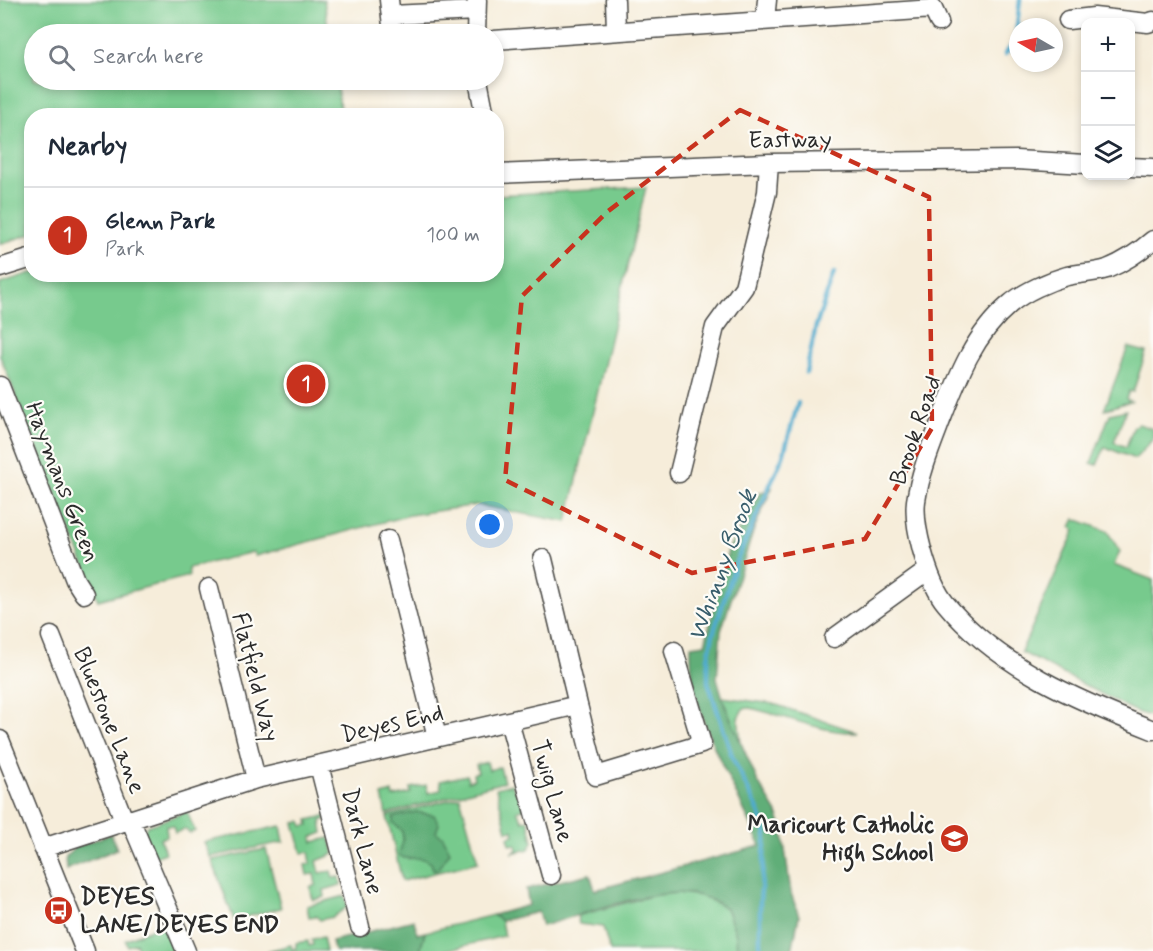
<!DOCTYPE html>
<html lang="en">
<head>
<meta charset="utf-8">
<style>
  :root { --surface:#fff; --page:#f2f2f3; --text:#1f2937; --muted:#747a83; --line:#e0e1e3; --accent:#c8321e }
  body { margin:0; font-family:Mynerve,sans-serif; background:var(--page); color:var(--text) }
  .controls { position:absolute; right:18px; top:18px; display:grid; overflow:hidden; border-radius:12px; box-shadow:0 3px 9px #0003 }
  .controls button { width:54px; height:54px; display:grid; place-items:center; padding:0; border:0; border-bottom:2px solid var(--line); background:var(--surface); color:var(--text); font:30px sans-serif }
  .compass { position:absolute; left:1009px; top:18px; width:54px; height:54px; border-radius:50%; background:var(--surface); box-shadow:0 3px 9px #0003; rotate:279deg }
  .you { position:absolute; left:490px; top:525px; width:21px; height:21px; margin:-15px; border:4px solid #fff; border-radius:50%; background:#1a73e8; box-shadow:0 0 0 9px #1a73e833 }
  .badge { display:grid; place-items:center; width:39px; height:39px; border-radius:50%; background:var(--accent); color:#fff; font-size:20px; font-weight:700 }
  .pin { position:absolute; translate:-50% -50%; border:3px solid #fff; box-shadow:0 2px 6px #0006 }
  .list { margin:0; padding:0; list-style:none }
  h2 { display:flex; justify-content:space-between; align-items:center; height:78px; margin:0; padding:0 24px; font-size:26px }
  h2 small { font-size:20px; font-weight:400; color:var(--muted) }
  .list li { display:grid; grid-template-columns:39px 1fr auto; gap:18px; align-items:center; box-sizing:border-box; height:96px; padding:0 24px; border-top:2px solid var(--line) }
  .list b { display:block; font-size:22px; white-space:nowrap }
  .list p { margin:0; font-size:20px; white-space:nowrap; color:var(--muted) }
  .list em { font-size:20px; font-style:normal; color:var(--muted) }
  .icon { flex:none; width:33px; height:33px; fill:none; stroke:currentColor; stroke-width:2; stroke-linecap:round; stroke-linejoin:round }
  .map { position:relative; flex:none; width:1153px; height:951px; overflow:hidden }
  .search { position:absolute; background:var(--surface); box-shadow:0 3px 9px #0003; left:24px; top:24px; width:480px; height:66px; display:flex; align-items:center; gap:15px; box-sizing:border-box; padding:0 21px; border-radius:33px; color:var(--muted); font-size:22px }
  .panel { position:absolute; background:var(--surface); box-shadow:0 3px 9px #0003; left:24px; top:108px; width:480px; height:174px; border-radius:24px }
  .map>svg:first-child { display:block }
  .green { fill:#77ca8d; stroke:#517a5c; stroke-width:1.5 }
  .forest { fill:#61ae78; stroke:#466c52; stroke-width:1.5 }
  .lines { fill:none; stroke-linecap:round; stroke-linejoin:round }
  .stream { stroke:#4fabcd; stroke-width:4.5 }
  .minor-casing { stroke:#494845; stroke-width:21 }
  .minor { stroke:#fff; stroke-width:18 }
  .marked { fill:none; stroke:#c8321e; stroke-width:4.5; stroke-dasharray:12 8; stroke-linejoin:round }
  .labels { text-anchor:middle; stroke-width:4.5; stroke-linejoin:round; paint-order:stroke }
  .street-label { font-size:24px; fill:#2b2b2b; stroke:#fdfcf7 }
  .poi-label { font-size:24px; font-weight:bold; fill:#2b2b2b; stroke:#fdfcf7; text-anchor:end }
  .water-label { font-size:26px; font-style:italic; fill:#395e6c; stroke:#fdfcf7 }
</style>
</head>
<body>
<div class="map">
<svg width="1153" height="951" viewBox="0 0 1153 951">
  <rect width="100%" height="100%" fill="#fdfcf7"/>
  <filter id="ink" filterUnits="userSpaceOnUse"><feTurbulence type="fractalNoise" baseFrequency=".0167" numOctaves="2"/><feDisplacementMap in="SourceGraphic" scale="12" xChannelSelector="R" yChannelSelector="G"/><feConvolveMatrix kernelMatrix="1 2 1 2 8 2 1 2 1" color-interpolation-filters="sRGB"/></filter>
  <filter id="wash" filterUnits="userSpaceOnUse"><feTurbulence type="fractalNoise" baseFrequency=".008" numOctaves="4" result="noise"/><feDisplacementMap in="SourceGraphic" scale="24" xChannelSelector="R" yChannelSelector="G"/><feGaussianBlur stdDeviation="1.35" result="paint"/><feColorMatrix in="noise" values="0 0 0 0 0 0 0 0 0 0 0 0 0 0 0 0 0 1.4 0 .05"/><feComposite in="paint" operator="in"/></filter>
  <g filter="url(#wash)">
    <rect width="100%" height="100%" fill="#f6edda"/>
    <!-- green -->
    <path class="green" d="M0,0H324L329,34H34V80H336L341,115L32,116L31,234L0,244Z
      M646,187L567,522L477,505L410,515L255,556L253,552L188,568L189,576L98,600L0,356V283L31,273L496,274L497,195Z
      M1128,347L1146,352L1133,392L1129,391L1126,399L1131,401L1104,410Z
      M1126,410L1114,442L1126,447L1134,426L1139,424L1153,429V439L1135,459L1105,447L1097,465L1091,463L1110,414Z
      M1075,519L1107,531L1120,551L1114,565L1153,580V717L1136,712L1021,652L1075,530L1071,527Z
      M722,697L774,704L857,732C820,733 785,715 749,708L743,709L738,718L741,743Z
      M487,762L489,770L500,767L504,782L386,814L382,795L392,792L393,797L411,793L410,788L426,785L428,793L441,790L440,781L467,775L468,781L474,779L473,774L478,772L476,765Z
      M512,784L514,791L520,790L525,808L517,811L523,821L528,820L533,842L529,849L512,853L517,850L516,844L510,845L508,837L514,835L513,830L507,831L496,788Z
      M460,797L478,862L402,881L387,816Z
      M187,812L195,831L190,833L185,829L175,833L173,826H166L167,836L160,839L165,853L153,858L144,832L147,826Z
      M325,816L326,819L321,821L323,833L312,837L313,842L330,838L334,854L317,861L320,873L331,871L333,878L340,877L341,885L324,890L325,897L313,900L310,887L316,885L314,874L307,875L305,865L311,863L309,852L302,853L294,823L301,821L303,826L309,825L308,820Z
      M281,826L284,842L210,857L204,842Z
      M266,849L281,908L234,920L212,860Z
      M677,893L702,896L726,908L736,934L737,951H610L603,927L579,924L577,916L655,895Z
      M345,896L347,907L333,917L320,920L316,916L309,917L307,906Z
      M493,915L501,921L504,936L443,951H420L425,932Z
      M165,923L177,951H147L146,948L139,951L136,943L128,946L125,940Z
      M323,937L326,951H267L291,945L292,949L296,948V943L308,941L309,946L313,945L312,939Z"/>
    <!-- forest -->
    <path class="forest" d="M772,488L754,529L721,631L717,678L725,706L758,782L777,813L782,827L791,893L799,916L792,951H737L736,934L726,908C715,901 704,896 692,894C651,888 582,915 542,926L538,912L501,921L493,915L529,905L526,889L590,874L595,890L760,846C735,782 687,717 691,646L705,644L728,550L759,493Z
      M416,812L434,815L439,824L436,832L443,837L450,852L437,870L433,869L431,863C417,853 408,863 399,855L403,840L402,831L393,823V817Z
      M111,834L117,849L66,870L65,857L76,847Z
      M414,920L417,934L425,932L420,951H334L332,941Z"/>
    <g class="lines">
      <!-- stream -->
      <path class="stream" d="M1005,54L1015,42L1020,0
        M806,373L816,326L834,273
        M760,951V901L766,833L759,812L733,759L712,694L708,682V658L713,634L736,562L783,456L798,403"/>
    </g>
  </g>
  <g filter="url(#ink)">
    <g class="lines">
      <defs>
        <path id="minor" d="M389,0L393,34
          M615,0L616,30
          M391,15L476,11
          M765,19L767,0
          M1068,20L1094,17L1148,23L1153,21
          M476,34L477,0
          M494,40L933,9L939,22
          M478,80L485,116
          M1130,167L1153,168
          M496,174L769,163L1016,160L1086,164
          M1153,240C1139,252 1125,262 1107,269C1094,273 1080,273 1067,276C1049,281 1024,292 1010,304C973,335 957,379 940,423C930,449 920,474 916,501C914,517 918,535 922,550C927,568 934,590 946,604C998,667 1079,701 1153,730
          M0,268L32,258
          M0,386L75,580L84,594
          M679,473L715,327L744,287L767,192L769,163
          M388,540L437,737
          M543,559L578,705
          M209,588L256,779
          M51,636L124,820
          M834,638L928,570
          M509,721L551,875
          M0,740L85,951
          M319,765L360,927
          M130,819L186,951
          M43,848L256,779L578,705L596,776L702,744L674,651"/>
      </defs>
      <!-- minor casing -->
      <use href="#minor" class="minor-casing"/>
      <!-- minor -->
      <use href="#minor" class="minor"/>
    </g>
  </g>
  <!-- marked area -->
  <path class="marked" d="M740,110L929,197L932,428L865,539L692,573L505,480L522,296L607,212Z"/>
  <!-- icons -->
  <defs>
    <symbol id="school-disc" viewBox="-11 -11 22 22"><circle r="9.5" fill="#c8321e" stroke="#fdfcf7"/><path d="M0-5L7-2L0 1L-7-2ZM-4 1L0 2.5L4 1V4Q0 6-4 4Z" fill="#fff"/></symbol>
    <symbol id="bus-disc" viewBox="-11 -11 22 22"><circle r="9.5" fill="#c8321e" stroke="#fdfcf7"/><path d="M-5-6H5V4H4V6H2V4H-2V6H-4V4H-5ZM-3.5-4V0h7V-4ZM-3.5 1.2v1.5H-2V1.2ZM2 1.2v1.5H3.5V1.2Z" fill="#fff"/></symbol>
  </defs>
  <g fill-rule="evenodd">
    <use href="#school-disc" x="938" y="822" width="33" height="33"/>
    <use href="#bus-disc" x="42" y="894" width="33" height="33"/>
  </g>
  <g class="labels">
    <!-- street labels -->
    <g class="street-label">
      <text transform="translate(790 139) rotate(-1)" y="8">Eastway</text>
      <text transform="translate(915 430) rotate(-71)" y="8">Brook Road</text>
      <text transform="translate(63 482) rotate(69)" y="8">Haymans Green</text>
      <text transform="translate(256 677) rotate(76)" y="8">Flatfield Way</text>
      <text transform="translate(110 720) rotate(68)" y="8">Bluestone Lane</text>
      <text transform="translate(392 723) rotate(-13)" y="8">Deyes End</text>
      <text transform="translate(553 791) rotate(75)" y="8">Twig Lane</text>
      <text transform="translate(363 841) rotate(76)" y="8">Dark Lane</text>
    </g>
    <!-- poi labels -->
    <g class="poi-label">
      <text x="934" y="832">Maricourt Catholic<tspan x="934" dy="28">High School</tspan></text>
      <text x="80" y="904" text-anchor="start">DEYES<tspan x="80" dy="28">LANE/DEYES END</tspan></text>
    </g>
    <!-- water labels -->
    <g class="water-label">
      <text transform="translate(721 565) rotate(-70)" y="9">Whinny Brook</text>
    </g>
  </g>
</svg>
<div class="controls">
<button>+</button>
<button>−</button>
<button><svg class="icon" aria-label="layers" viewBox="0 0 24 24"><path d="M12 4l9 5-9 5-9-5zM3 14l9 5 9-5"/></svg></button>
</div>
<svg class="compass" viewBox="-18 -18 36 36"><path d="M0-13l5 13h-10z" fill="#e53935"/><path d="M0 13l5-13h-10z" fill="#747a83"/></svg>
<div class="you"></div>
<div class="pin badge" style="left:306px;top:384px">1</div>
<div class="search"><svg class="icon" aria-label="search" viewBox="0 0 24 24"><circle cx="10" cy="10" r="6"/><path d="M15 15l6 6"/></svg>Search here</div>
<section class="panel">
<h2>Nearby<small></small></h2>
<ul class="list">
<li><span class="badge">1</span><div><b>Glenn Park</b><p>Park</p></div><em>100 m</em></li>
</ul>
</section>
</div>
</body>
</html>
